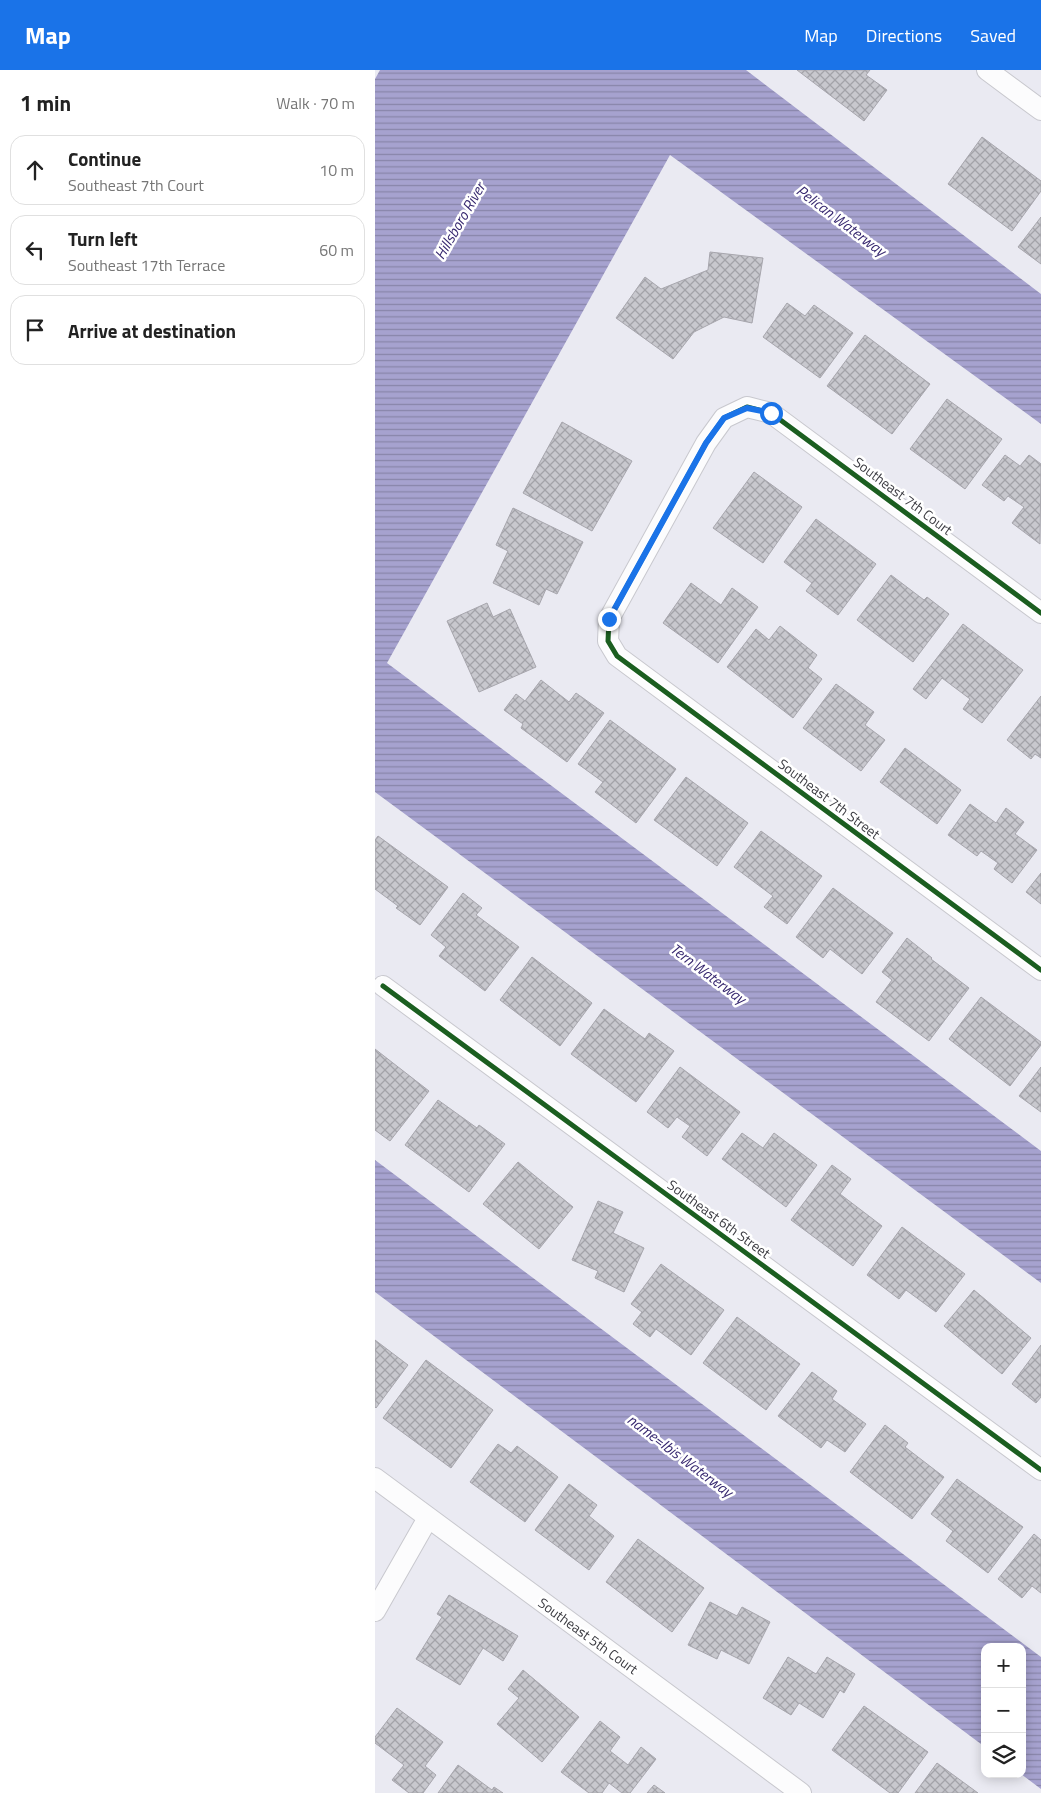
<!DOCTYPE html>
<html lang="en">
<head>
<meta charset="utf-8">
<style>
  :root { --surface:#fff; --page:#f2f2f2; --text:#222; --muted:#767676; --line:#e0e0e0; --accent:#1a73e8 }
  body { margin:0; font-family:"Titillium Web",sans-serif; background:var(--page); color:var(--text) }
  .controls { position:absolute; right:15px; bottom:15px; display:grid; overflow:hidden; border-radius:10px; box-shadow:0 2px 12px #0003 }
  .controls button { width:45px; height:45px; display:grid; place-items:center; padding:0; border:0; border-bottom:1px solid var(--line); background:var(--surface); color:var(--text); font:25px sans-serif }
  .stop { position:absolute; width:15px; height:15px; margin:-11px; border:4px solid #1a73e8; border-radius:50%; background:#fff }
  .stop.end { background:#1a73e8; border-color:#fff; box-shadow:0 1px 5px #0008 }
  .list { margin:0; padding:0; list-style:none }
  h2 { display:flex; justify-content:space-between; align-items:center; height:65px; margin:0; padding:0 20px; font-size:21px }
  h2 small { font-size:16px; font-weight:400; color:var(--muted) }
  .list li { display:grid; grid-template-columns:32px 1fr auto; gap:15px; align-items:center; box-sizing:border-box; height:70px; margin:0 10px 10px; padding:0 10px; border:1px solid var(--line); border-radius:15px }
  .list b { display:block; font-size:19px; white-space:nowrap }
  .list p { margin:0; font-size:16px; white-space:nowrap; color:var(--muted) }
  .list em { font-size:16px; font-style:normal; color:var(--muted) }
  .icon { flex:none; width:28px; height:28px; fill:none; stroke:currentColor; stroke-width:2; stroke-linecap:round; stroke-linejoin:round }
  .map { position:relative; flex:none; width:666px; height:1723px; overflow:hidden }
  header { display:flex; align-items:center; gap:30px; box-sizing:border-box; height:70px; padding:0 25px; background:var(--accent); color:#fff }
  header strong { font-size:24px }
  nav { display:flex; gap:28px; margin-inline-start:auto; font-size:18px }
  main { display:flex }
  aside { flex:1; background:var(--surface) }
  .map>svg:first-child { display:block }
  .water { fill:url(#water-rules) }
  .building { fill:url(#building-cross-hatch); stroke:#a7a6ad }
  .lines { fill:none; stroke-linecap:round; stroke-linejoin:round }
  .street-casing { stroke:#c8c8ce; stroke-width:22 }
  .street { stroke:#fcfcfd; stroke-width:20 }
  .cycleway-casing { stroke:#fff; stroke-width:8 }
  .cycleway { stroke:#1b5e20; stroke-width:5 }
  .route { stroke:#1a73e8; stroke-width:6 }
  .labels { text-anchor:middle; stroke-width:5; stroke-linejoin:round; paint-order:stroke }
  .street-label { font-size:14px; fill:#3a3a40; stroke:#fff }
  .water-label { font-size:15px; font-style:italic; fill:#35266e; stroke:#fff }
</style>
</head>
<body>
<header>
<strong>Map</strong>
<nav><a>Map</a><a>Directions</a><a>Saved</a></nav>
</header>
<main>
<aside>
<h2>1 min<small>Walk · 70 m</small></h2>
<ul class="list">
<li><svg class="icon" aria-label="ahead" viewBox="0 0 24 24"><path d="M12 20V5M6 11l6-6 6 6"/></svg><div><b>Continue</b><p>Southeast 7th Court</p></div><em>10 m</em></li>
<li><svg class="icon" aria-label="left" viewBox="0 0 24 24"><path d="M17 20v-9H6M10 6l-5 5 5 5"/></svg><div><b>Turn left</b><p>Southeast 17th Terrace</p></div><em>60 m</em></li>
<li><svg class="icon" aria-label="arrive" viewBox="0 0 24 24"><path d="M6 21V4h12l-3 4 3 4H6"/></svg><div><b>Arrive at destination</b></div></li>
</ul>
</aside>
<div class="map">
<svg width="666" height="1723" viewBox="0 0 666 1723">
  <defs>
    <pattern id="water-rules" width="6" height="5" patternUnits="userSpaceOnUse" patternTransform="scale(1.25)"><rect width="6" height="5" fill="#a6a2cf"/><path d="M0 2.5h6" fill="none" stroke="#8885a9"/></pattern>
    <pattern id="building-cross-hatch" width="8" height="8" patternUnits="userSpaceOnUse" patternTransform="scale(1.25)"><rect width="8" height="8" fill="#c8c8ce"/><path d="M0 0l8 8M0 8l8-8" fill="none" stroke="#a3a3a9"/></pattern>
  </defs>
  <rect width="100%" height="100%" fill="#eaeaf2"/>
  <!-- water -->
  <path class="water" d="M5,0H371L666,224V354L295,85L12,593L666,1081V1213L0,722V9Z
    M0,1090L666,1587V1719L646,1704L647,1577H610V1677L0,1222Z"/>
  <!-- building -->
  <path class="building" d="M422,0H495L491,5L512,20L489,51Z
    M607,67L666,111V121L637,161L573,114Z
    M666,147V194L643,177Z
    M335,182L388,188L377,253L349,247L319,262L298,289L241,248L270,207L286,219L333,200Z
    M412,233L430,246L439,235L478,263L445,308L388,267Z
    M490,265L555,314L517,364L452,316Z
    M572,329L627,369L590,419L535,379Z
    M187,352L257,391L217,461L148,423Z
    M630,385L645,396L654,385L666,394L665,474L637,453L649,437L633,426L629,431L607,415Z
    M379,402L427,437L388,493L338,458Z
    M138,438L208,472L182,524L171,519L164,535L118,513L133,481L121,475Z
    M441,449L501,494L463,545L431,521L437,513L409,492Z
    M516,505L549,530L552,527L574,544L538,592L482,550Z
    M316,513L346,535L357,518L383,537L343,593L288,553Z
    M112,533L118,547L135,539L161,597L104,622L72,551Z
    M588,554L648,600L607,653L588,639L595,629L567,608L551,629L538,619Z
    M405,556L442,585L433,598L447,609L418,648L352,597L381,559L394,570Z
    M166,610L194,632L201,623L229,643L192,692L146,658L148,654L129,640L141,624L150,631Z
    M461,614L499,642L490,655L510,670L486,701L428,658Z
    M666,626V688L660,684L656,689L632,670Z
    M235,650L301,699L261,753L220,722L228,712L203,694Z
    M530,678L586,720L562,754L505,712Z
    M311,707L373,753L342,796L279,750Z
    M595,734L621,753L631,738L649,752L640,764L662,780L637,813L619,799L623,793L606,781L602,786L573,765Z
    M386,761L447,806L412,854L389,837L398,826L359,797Z
    M3,766L73,817L45,855L21,838L23,836L0,819V770Z
    M666,803V834L651,822Z
    M458,818L518,863L487,904L455,879L448,888L421,867Z
    M88,823L107,838L101,845L144,877L110,921L64,886L71,877L56,865Z
    M532,868L557,888L556,889L594,918L554,971L501,932L517,910L507,902Z
    M157,887L217,933L185,976L125,930Z
    M606,927L666,972V975L635,1016L574,969Z
    M229,939L270,969L274,963L299,981L261,1032L196,984Z
    M0,979L54,1021L15,1071L0,1060Z
    M305,997L365,1042L332,1086L307,1067L315,1056L302,1047L293,1058L272,1042Z
    M666,997V1042L644,1026Z
    M63,1030L102,1058L104,1055L130,1074L94,1122L30,1075Z
    M367,1063L388,1078L399,1063L442,1095L411,1137L347,1089Z
    M143,1092L198,1137L164,1179L108,1134Z
    M457,1095L476,1109L465,1124L507,1156L478,1196L416,1150Z
    M223,1131L248,1142L238,1163L269,1178L249,1222L220,1208L223,1201L197,1190Z
    M527,1157L590,1204L561,1242L531,1220L524,1229L492,1205Z
    M286,1194L349,1240L316,1285L281,1259L275,1267L258,1254L267,1242L256,1234Z
    M599,1220L656,1268L627,1304L569,1256Z
    M362,1247L425,1294L391,1340L328,1293Z
    M0,1270L33,1295L1,1338L0,1337Z
    M666,1275V1327L661,1333L637,1314Z
    M51,1290L118,1340L76,1398L8,1348Z
    M437,1302L462,1321L457,1329L491,1354L470,1382L452,1370L446,1378L403,1346Z
    M510,1355L533,1373L530,1377L569,1407L537,1449L475,1402Z
    M123,1374L136,1383L142,1376L183,1407L150,1452L95,1412Z
    M582,1409L648,1457L613,1503L571,1471L578,1461L556,1444Z
    M194,1414L222,1435L214,1446L239,1466L214,1500L160,1460Z
    M659,1464L666,1470V1523L657,1516L647,1528L623,1509Z
    M263,1469L329,1518L297,1562L231,1512Z
    M74,1525L143,1566L128,1591L108,1578L85,1615L41,1589L67,1547L62,1544Z
    M335,1532L362,1546L367,1537L395,1552L374,1594L346,1580L342,1589L313,1575Z
    M413,1587L441,1604L452,1587L480,1604L469,1623L465,1620L448,1648L424,1633L416,1645L388,1628Z
    M148,1600L204,1647L167,1692L122,1654L144,1628L133,1619Z
    M489,1636L553,1682L523,1723H515L457,1680Z
    M22,1638L68,1672L50,1696L61,1705L48,1723H34L17,1710L29,1695L0,1673V1667Z
    M225,1651L245,1667L235,1681L253,1695L266,1677L281,1689L255,1723H247L234,1713L227,1723H214L186,1702Z
    M562,1693L603,1723H540Z
    M83,1695L117,1720L119,1717L128,1723H63Z
    M279,1715L290,1723H272Z"/>
  <g class="lines">
    <defs>
      <path id="street" d="M612,0L666,40
        M666,543L396,343L372,337L349,348L331,373L234,549L233,571L242,586L666,900
        M8,916L666,1400
        M0,1408L426,1723
        M0,1541L53,1448"/>
    </defs>
    <!-- street casing -->
    <use href="#street" class="street-casing"/>
    <!-- street -->
    <use href="#street" class="street"/>
    <defs>
      <path id="cycleway" d="M666,543L396,343L372,337L349,348L331,373L234,549L233,571L242,586L666,900
        M8,916L666,1400"/>
    </defs>
    <!-- cycleway casing -->
    <use href="#cycleway" class="cycleway-casing"/>
    <!-- cycleway -->
    <use href="#cycleway" class="cycleway"/>
  </g>
  <g class="lines">
    <!-- route -->
    <path class="route" d="M234,549L331,373L349,348L372,338L396,343"/>
  </g>
  <g class="labels">
    <!-- street labels -->
    <g class="street-label">
      <text transform="translate(528 426) rotate(37)" y="5">Southeast 7th Court</text>
      <text transform="translate(454 729) rotate(37)" y="5">Southeast 7th Street</text>
      <text transform="translate(344 1149) rotate(36)" y="5">Southeast 6th Street</text>
      <text transform="translate(213 1566) rotate(36)" y="5">Southeast 5th Court</text>
    </g>
    <!-- water labels -->
    <g class="water-label">
      <text transform="translate(85 151) rotate(-60)" y="5">Hillsboro River</text>
      <text transform="translate(466 151) rotate(37)" y="5">Pelican Waterway</text>
      <text transform="translate(333 904) rotate(37)" y="5">Tern Waterway</text>
      <text transform="translate(305 1386) rotate(37)" y="5">name=Ibis Waterway</text>
    </g>
  </g>
</svg>
<div class="controls">
<button>+</button>
<button>−</button>
<button><svg class="icon" aria-label="layers" viewBox="0 0 24 24"><path d="M12 4l9 5-9 5-9-5zM3 14l9 5 9-5"/></svg></button>
</div>
<div class="stop" style="left:396px;top:343px"></div>
<div class="stop end" style="left:234px;top:549px"></div>
</div>
</main>
</body>
</html>
